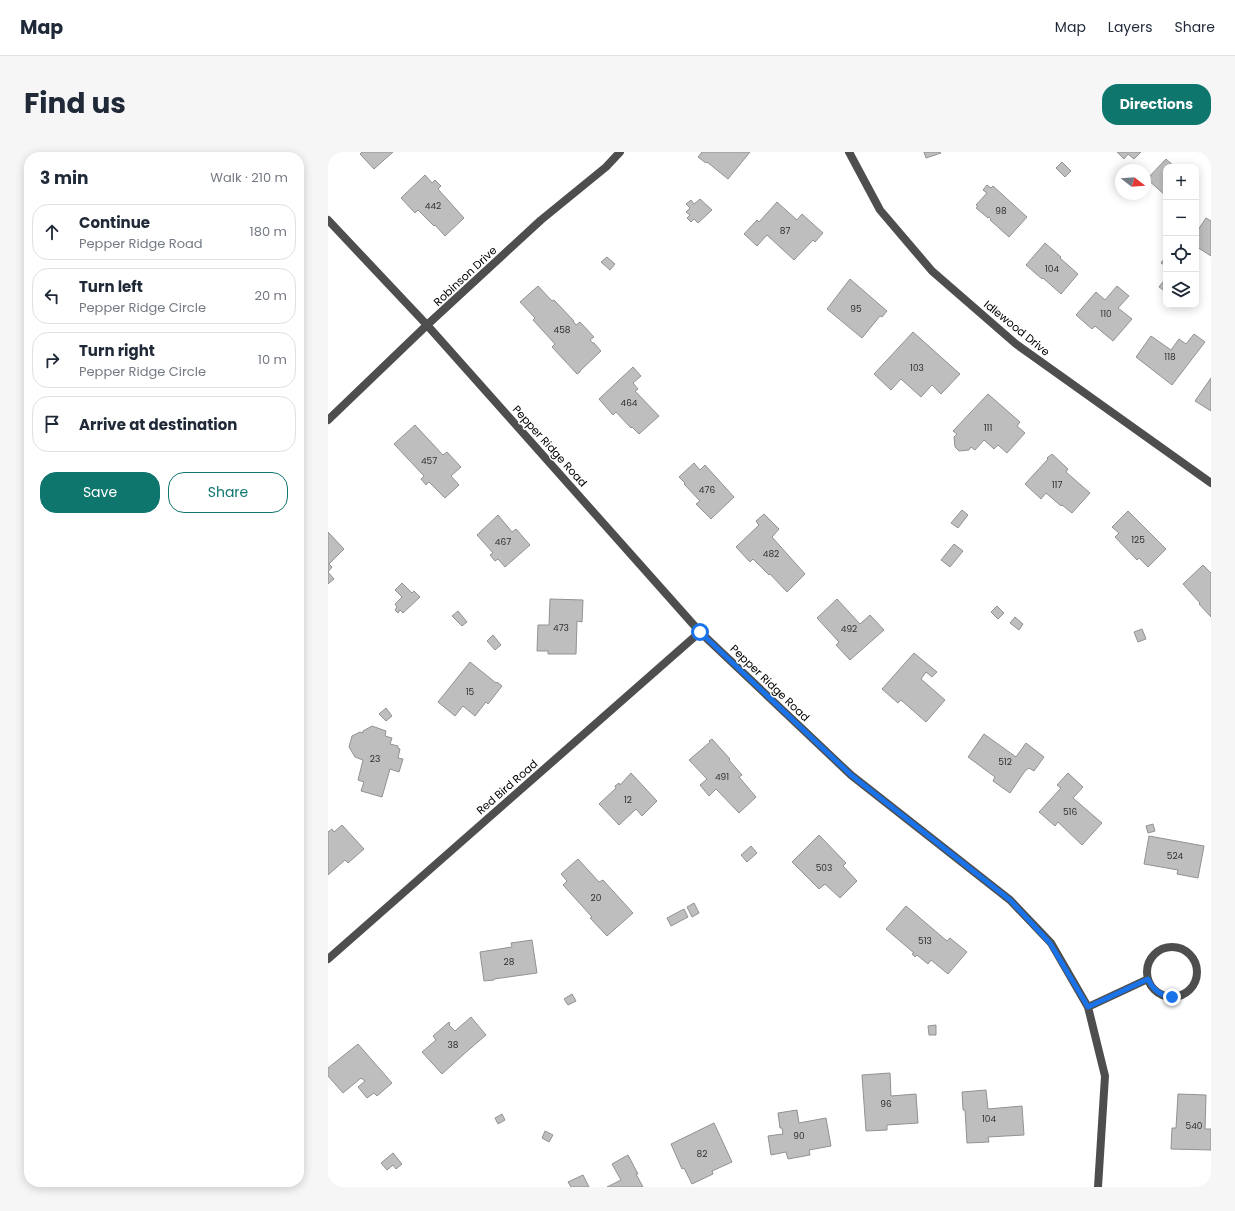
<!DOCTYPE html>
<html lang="en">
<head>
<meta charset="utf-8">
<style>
  :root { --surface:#fff; --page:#f6f6f7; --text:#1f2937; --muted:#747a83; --line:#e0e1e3; --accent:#0f766e }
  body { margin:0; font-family:Poppins,sans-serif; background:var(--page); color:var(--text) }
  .controls { position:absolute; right:12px; top:12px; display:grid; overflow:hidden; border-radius:8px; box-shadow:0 2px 10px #0003 }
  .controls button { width:36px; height:36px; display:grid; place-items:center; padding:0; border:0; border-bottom:1px solid var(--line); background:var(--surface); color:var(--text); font:20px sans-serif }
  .compass { position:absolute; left:787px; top:12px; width:36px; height:36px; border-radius:50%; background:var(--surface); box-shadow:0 2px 10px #0003; rotate:107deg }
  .stop { position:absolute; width:12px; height:12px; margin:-9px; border:3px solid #1a73e8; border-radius:50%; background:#fff }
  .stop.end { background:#1a73e8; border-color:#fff; box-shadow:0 1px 4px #0008 }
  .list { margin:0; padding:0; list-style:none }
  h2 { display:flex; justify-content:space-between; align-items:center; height:52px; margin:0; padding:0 16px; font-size:17px }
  h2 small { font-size:13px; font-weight:400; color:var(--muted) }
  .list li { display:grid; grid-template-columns:26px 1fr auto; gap:12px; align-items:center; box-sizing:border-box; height:56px; margin:0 8px 8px; padding:0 8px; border:1px solid var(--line); border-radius:16px }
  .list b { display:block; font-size:15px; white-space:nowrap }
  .list p { margin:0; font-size:13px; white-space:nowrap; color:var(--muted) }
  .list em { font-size:13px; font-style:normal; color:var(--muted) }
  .actions { display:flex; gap:8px; padding:12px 16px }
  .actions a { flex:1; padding:9px 0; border:1px solid var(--accent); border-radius:16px; text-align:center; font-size:14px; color:var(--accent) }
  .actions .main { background:var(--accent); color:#fff }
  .icon { flex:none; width:22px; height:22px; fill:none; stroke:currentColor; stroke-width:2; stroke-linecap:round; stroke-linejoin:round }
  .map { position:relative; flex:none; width:883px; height:1035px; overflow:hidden; border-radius:16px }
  header { display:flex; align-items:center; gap:24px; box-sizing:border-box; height:56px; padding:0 20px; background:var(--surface); border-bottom:1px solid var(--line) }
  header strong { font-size:19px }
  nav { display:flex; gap:22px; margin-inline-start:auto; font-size:14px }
  .intro { display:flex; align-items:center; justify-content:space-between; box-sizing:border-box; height:96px; padding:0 24px }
  h1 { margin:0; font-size:28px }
  .button { padding:10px 18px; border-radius:16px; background:var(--accent); color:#fff; font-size:14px; font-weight:700 }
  main { display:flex; gap:24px; padding:0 24px }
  aside { flex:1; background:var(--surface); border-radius:16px; box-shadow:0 2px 10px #0003 }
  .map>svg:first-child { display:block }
  .building { fill:#bebebe; stroke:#929292 }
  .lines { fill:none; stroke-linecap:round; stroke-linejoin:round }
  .street { stroke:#4e4e4e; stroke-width:8 }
  .route { stroke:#1a73e8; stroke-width:5 }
  .labels { text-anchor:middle; stroke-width:3; stroke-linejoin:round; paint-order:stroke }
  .number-label { font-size:9px; fill:#303030 }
  .street-label { font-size:11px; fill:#000; stroke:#fff }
</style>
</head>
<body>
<header>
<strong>Map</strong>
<nav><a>Map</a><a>Layers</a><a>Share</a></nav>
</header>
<div class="intro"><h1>Find us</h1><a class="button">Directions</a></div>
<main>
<aside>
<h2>3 min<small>Walk · 210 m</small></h2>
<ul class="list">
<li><svg class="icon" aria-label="ahead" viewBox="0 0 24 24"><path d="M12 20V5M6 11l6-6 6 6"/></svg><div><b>Continue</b><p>Pepper Ridge Road</p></div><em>180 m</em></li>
<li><svg class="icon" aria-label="left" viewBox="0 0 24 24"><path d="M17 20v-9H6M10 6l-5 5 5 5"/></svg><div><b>Turn left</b><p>Pepper Ridge Circle</p></div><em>20 m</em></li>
<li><svg class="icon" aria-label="right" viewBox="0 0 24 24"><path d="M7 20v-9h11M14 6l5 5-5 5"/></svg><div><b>Turn right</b><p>Pepper Ridge Circle</p></div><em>10 m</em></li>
<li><svg class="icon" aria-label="arrive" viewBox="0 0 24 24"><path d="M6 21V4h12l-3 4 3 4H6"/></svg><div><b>Arrive at destination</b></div></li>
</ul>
<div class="actions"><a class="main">Save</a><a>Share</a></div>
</aside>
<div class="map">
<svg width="883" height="1035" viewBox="0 0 883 1035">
  <rect width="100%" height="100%" fill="#fff"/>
  <!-- building -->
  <path class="building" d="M34,0H65L46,17L32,2Z
    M374,0H422L400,27L379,10L378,11L370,5Z
    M596,0H612L613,1L598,6Z
    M789,0H813L806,7L800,2L796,7Z
    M838,7L847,15H838V44L819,27Z
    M734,10L743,19L737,25L728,16Z
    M97,23L104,31L107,28L113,34L110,37L136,66L117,84L107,73L106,74L90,58L87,61L73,46Z
    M659,33L663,36L665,34L699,65L681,85L662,68L663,67L661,65L660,66L648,56L650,54L648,53L659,41L655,38Z
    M372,47L384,58L370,71L366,67L363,70L359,66L362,63L358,60L362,56L358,52L363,48L366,52Z
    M449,50L469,68L474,62L495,81L487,90L485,88L466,108L439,83L429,94L416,82L429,68L431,70Z
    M878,66L883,69V104L869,95L868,96V81Z
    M717,91L733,105L732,106L750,122L733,142L715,126L714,127L698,113Z
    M838,104V114L833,111Z
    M279,105L287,112L282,118L273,110Z
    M838,126V138L837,139L831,135Z
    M522,127L559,159L554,165L552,164L534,186L499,157Z
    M210,134L224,149L226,148L246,169H245L248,173L252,170L266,185L262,188L265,191H266L273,199L252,219V220L249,222L224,195L227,192L205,168L207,166L192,150Z
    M789,134L801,144L790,156L804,167L785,189L767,174L764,177L748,163L768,140L777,148Z
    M585,180L632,222L613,242L604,233L593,245L573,227L563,238L546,222Z
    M866,182L877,190L844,233L808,205L823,184L843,198L851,187L858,192Z
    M305,215L313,224L305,231L310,237L307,239L331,264L311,282L304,275L303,276L288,260L285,263L271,247Z
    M883,226V259L867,249Z
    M660,242L692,270L689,274L697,281L679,301L670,293L666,297L656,288L647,298L643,295L641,298L631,299L627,295L626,285L629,282L625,279Z
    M87,273L115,303L119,300L133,315L123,324L131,333L117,346L101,330L98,333L93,327L96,324L66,292Z
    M724,302L740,317L738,320L762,341L744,361L734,353L733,354L718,341L713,347L697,332L720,307L719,306Z
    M366,311L372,318L377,313L406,345L383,367L368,352L372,349L356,332L357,331L351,325Z
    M634,358L640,363L630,376L623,371Z
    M800,359L838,397L820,415L811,406L809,408L787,385L791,381L784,375Z
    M436,362L451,377L444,385L477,422L459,440L442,422L441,423L425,407L422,410L408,395L431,373L428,369Z
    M170,363L184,380L188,377L202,393L177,415L170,407L167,409L162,403L165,401L149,383Z
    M0,380L16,397L1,412L4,415L0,420Z
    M626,392L635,399L622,415L613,408Z
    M875,413L883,421V465L871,452L872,451L855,432Z
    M0,420L6,427L0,432Z
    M74,431L84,441L86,439L92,445L75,461L72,458L70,461L67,458L69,455L67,452L74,445L67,438Z
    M222,447L255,448L254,470L249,469L248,502H220V499H209L210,473H221Z
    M509,447L532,472L542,463L556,478L522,508L508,493L511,490L489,466Z
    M669,454L676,461L670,467L663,460Z
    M130,459L139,470L134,474L124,464Z
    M687,465L695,472L691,478L682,471Z
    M814,477L818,487L810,490L806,480Z
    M165,483L173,493L167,498L159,489Z
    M586,501L609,520L604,525L598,520L593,527L617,548L598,570L573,548L570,551L554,537Z
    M142,510L168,531L169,530L174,534L160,552L158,550L147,564L135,554L127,564L110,550Z
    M58,556L64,564L58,569L51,562Z
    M44,574L58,579L57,584L64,586L62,592L70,594V596L72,597L70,606L75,607L71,620L62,617L54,645L33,639L36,630L30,628L35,608L27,605L21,595L24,584L32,580L35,581V579Z
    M656,582L688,605L698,591L716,605L706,619L701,616L697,619L682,641L665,629L667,625L640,605Z
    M384,587L402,607L401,608L414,623L411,625L428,645L411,661L388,637L381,644L372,633L379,627L361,608L382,590L381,589Z
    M303,621L329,649L314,664L308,657L291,673L271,652L288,636L287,634L291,631L292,633Z
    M740,621L755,635L745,646L774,671L754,693L730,670L727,674L711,660L733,636L729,633Z
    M825,672L827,679L820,681L818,674Z
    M14,673L36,697L20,711L17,708L0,723V680L4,677L6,680Z
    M491,683L518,711L515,714L529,729L512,746L497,732L491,737L464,710Z
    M821,684L876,694L870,726L849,722L850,718L816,712Z
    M423,694L429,701L419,710L413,703Z
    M250,707L271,730L275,728L305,761L279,784L262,766L264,765L235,733L239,729L233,722Z
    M366,751L371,761L364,765L359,755Z
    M578,754L619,789L622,786L639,800L620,822L603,808L600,812L589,803L587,805L584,802L586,801L558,777Z
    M356,757L360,765L343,774L339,766Z
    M204,788L209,821L166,827V828L156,829L152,800L184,795L183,791Z
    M244,842L248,849L240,853L236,847Z
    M143,865L158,883L136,902L114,922L94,900L108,888L105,884L121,870L122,872L121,873L127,879Z
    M608,873V883H601L600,874Z
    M30,892L64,931L49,944L46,941L39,946L30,935L37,929L33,926L15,941L0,924V916Z
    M562,921L563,944L588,942L590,971L559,973V978L538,979L534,923Z
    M658,938L660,957L694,954L696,983L660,985L661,990L639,991L637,958H635L634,940Z
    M850,942L878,943L877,977H883V998L843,997L844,976H848Z
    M469,958L471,971L498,966L503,994L481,998L482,1003L460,1007L458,1000L443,1003L440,984L455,982L454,976H452L450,961Z
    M174,962L177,968L170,972L167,966Z
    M386,971L404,1010L384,1019L385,1022L364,1032L356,1016L354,1017L343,992Z
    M217,979L225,983L221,990L214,986Z
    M65,1001L74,1012L68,1017L65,1013L59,1018L53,1011Z
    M300,1003L310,1022H308L315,1035H279L293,1028L284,1012Z
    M255,1023L261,1035H243L240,1030Z"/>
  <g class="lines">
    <!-- street -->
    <path class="street" d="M521,0L552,58L604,119L688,192L883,331
      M0,68L99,173L372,480L523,623L682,748L723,791L760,855L777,924L770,1035
      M0,268L99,173L213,68L278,15L292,0
      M819 820a25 25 0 1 1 50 0a25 25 0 1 1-50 0Z
      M0,807L372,480
      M760,855L820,827"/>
  </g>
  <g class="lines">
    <!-- route -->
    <path class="route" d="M372,480L523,623L682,748L722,791L760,855L820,827C825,838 832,843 844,845"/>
  </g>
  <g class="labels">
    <!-- number labels -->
    <g class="number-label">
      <text x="105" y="57">442</text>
      <text x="673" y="62">98</text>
      <text x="457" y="82">87</text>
      <text x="724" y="120">104</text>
      <text x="528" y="160">95</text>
      <text x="778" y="165">110</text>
      <text x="234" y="181">458</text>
      <text x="842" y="208">118</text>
      <text x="589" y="219">103</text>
      <text x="301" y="254">464</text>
      <text x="660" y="279">111</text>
      <text x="101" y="312">457</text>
      <text x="729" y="336">117</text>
      <text x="379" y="341">476</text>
      <text x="810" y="391">125</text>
      <text x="175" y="393">467</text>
      <text x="443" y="405">482</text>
      <text x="233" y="479">473</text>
      <text x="521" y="480">492</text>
      <text x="142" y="543">15</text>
      <text x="47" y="610">23</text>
      <text x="677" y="613">512</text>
      <text x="394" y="628">491</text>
      <text x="300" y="651">12</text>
      <text x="742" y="663">516</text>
      <text x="847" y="707">524</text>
      <text x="496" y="719">503</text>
      <text x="268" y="749">20</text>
      <text x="597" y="792">513</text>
      <text x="181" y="813">28</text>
      <text x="125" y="896">38</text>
      <text x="558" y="955">96</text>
      <text x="661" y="970">104</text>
      <text x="866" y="977">540</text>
      <text x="471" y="987">90</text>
      <text x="374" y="1005">82</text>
    </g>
    <!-- street labels -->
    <g class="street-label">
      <text transform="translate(137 124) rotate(-43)" y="4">Robinson Drive</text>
      <text transform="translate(689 176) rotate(39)" y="4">Idlewood Drive</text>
      <text transform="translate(222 294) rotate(48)" y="4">Pepper Ridge Road</text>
      <text transform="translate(442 531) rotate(44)" y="4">Pepper Ridge Road</text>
      <text transform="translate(179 635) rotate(-41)" y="4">Red Bird Road</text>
    </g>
  </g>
</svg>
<div class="controls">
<button>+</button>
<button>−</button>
<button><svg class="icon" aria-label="locate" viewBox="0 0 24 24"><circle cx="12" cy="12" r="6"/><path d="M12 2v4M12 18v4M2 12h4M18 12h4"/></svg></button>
<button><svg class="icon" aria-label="layers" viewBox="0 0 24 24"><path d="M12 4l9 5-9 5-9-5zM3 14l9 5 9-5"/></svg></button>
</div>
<svg class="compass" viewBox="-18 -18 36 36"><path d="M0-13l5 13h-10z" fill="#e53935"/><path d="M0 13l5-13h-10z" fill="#747a83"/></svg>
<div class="stop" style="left:372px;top:480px"></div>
<div class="stop end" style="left:844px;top:845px"></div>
</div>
</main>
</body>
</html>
